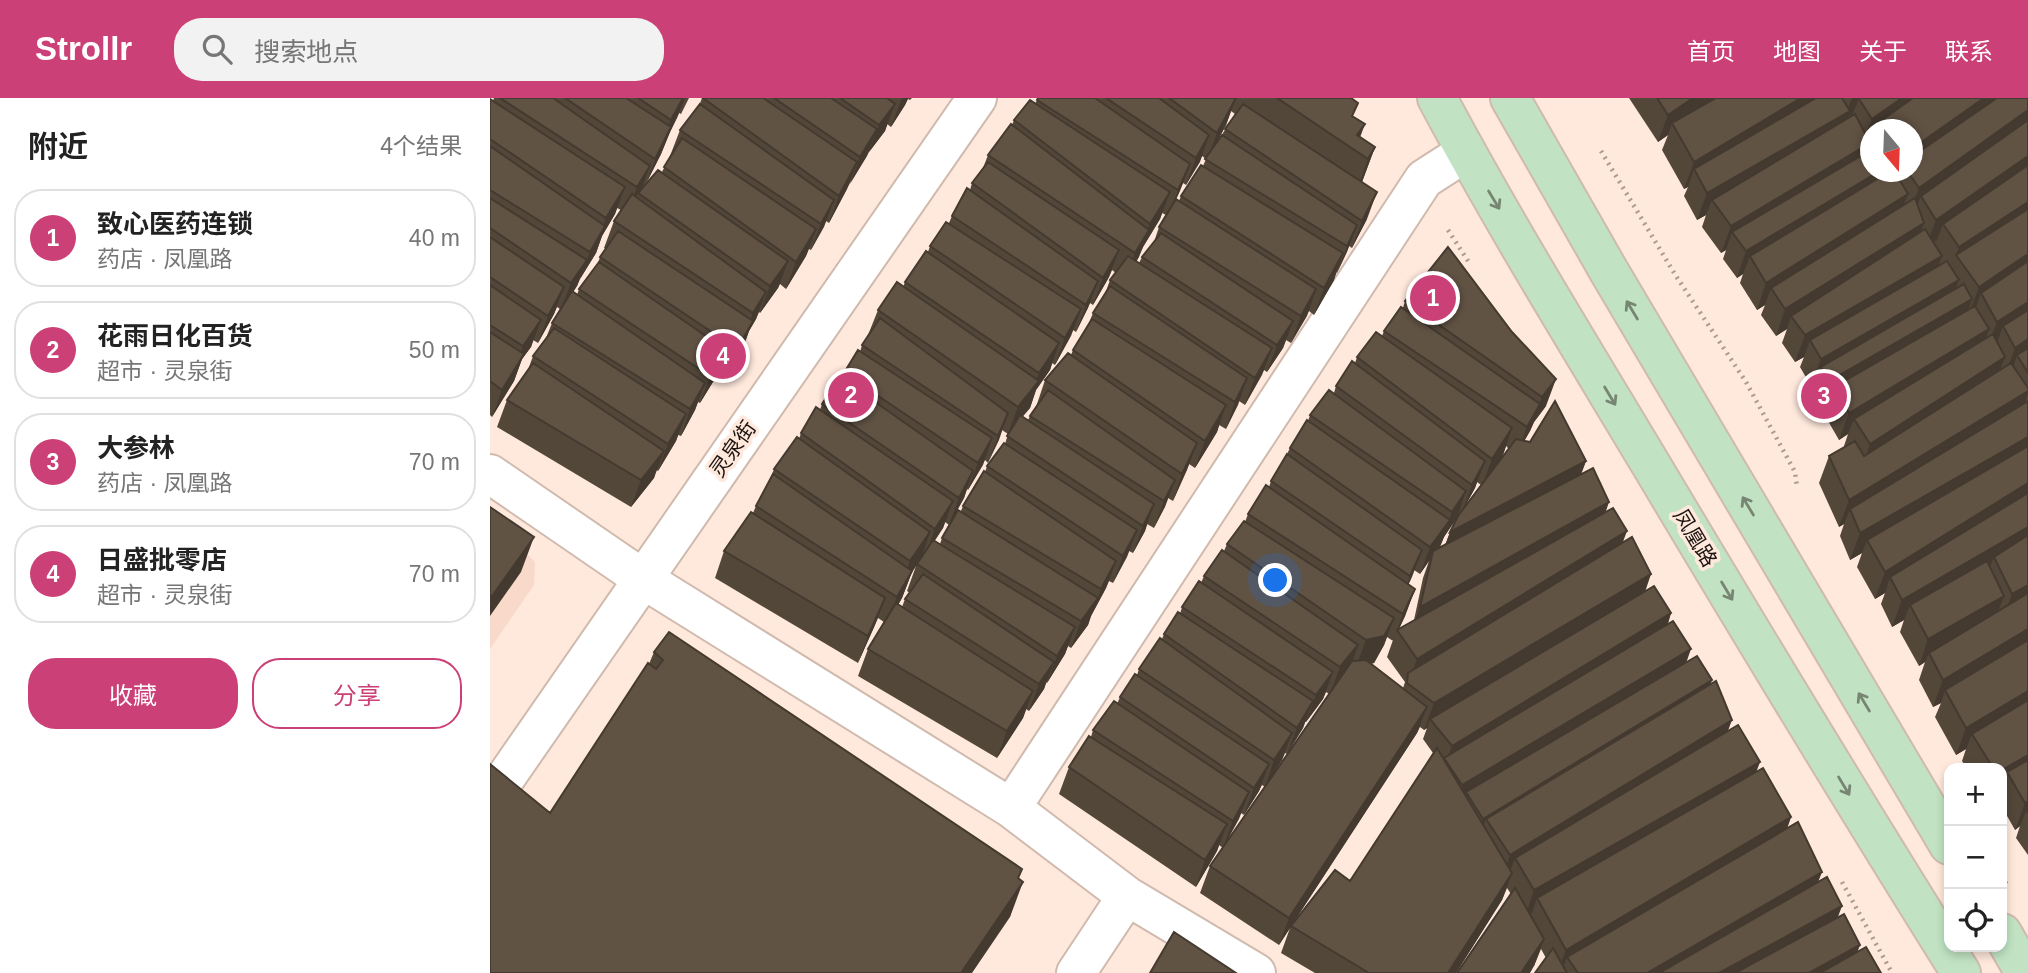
<!DOCTYPE html>
<html lang="zh">
<head>
<meta charset="utf-8">
<style>
  :root { --surface:#fff; --page:#f2f2f2; --text:#222; --muted:#767676; --line:#e0e0e0; --accent:#cb4076 }
  body { margin:0; font-family:Helvetica,"Noto Sans SC",sans-serif; background:var(--page); color:var(--text) }
  .controls { position:absolute; right:21px; bottom:21px; display:grid; overflow:hidden; border-radius:14px; box-shadow:0 4px 10px #0003 }
  .controls button { width:63px; height:63px; display:grid; place-items:center; padding:0; border:0; border-bottom:2px solid var(--line); background:var(--surface); color:var(--text); font:35px sans-serif }
  .compass { position:absolute; left:1370px; top:21px; width:63px; height:63px; border-radius:50%; background:var(--surface); box-shadow:0 4px 10px #0003; rotate:161deg }
  .you { position:absolute; left:786px; top:483px; width:24px; height:24px; margin:-18px; border:5px solid #fff; border-radius:50%; background:#1a73e8; box-shadow:0 0 0 10px #1a73e833 }
  .badge { display:grid; place-items:center; width:46px; height:46px; border-radius:50%; background:var(--accent); color:#fff; font-size:23px; font-weight:700 }
  .pin { position:absolute; translate:-50% -50%; border:4px solid #fff; box-shadow:0 2px 7px #0006 }
  .list { margin:0; padding:0; list-style:none }
  h2 { display:flex; justify-content:space-between; align-items:center; height:91px; margin:0; padding:0 28px; font-size:30px }
  h2 small { font-size:23px; font-weight:400; color:var(--muted) }
  .list li { display:grid; grid-template-columns:46px 1fr auto; gap:21px; align-items:center; box-sizing:border-box; height:98px; margin:0 14px 14px; padding:0 14px; border:2px solid var(--line); border-radius:28px }
  .list b { display:block; font-size:26px; white-space:nowrap }
  .list p { margin:0; font-size:23px; white-space:nowrap; color:var(--muted) }
  .list em { font-size:23px; font-style:normal; color:var(--muted) }
  .actions { display:flex; gap:14px; padding:21px 28px }
  .actions a { flex:1; padding:16px 0; border:2px solid var(--accent); border-radius:28px; text-align:center; font-size:24px; color:var(--accent) }
  .actions .main { background:var(--accent); color:#fff }
  .icon { flex:none; width:38px; height:38px; fill:none; stroke:currentColor; stroke-width:2; stroke-linecap:round; stroke-linejoin:round }
  .map { position:relative; flex:none; width:1538px; height:875px; overflow:hidden }
  header { display:flex; align-items:center; gap:42px; box-sizing:border-box; height:98px; padding:0 35px; background:var(--accent); color:#fff }
  header strong { font-size:33px }
  nav { display:flex; gap:38px; margin-inline-start:auto; font-size:24px }
  .search { width:490px; height:63px; background:var(--page); display:flex; align-items:center; gap:18px; box-sizing:border-box; padding:0 24px; border-radius:28px; color:var(--muted); font-size:26px }
  main { display:flex }
  aside { flex:1; background:var(--surface) }
  .map>svg:first-child { display:block }
  .built { fill:#f9daca }
  .lines { fill:none; stroke-linecap:round; stroke-linejoin:round }
  .street-casing { stroke:#d0baae; stroke-width:42 }
  .secondary-casing { stroke:#d0baae; stroke-width:42 }
  .path { stroke:#ac9b92; stroke-width:4.5; stroke-dasharray:2 5; stroke-linecap:butt }
  .street { stroke:#fff; stroke-width:38 }
  .secondary { stroke:#c1e3c3; stroke-width:38 }
  .wall { fill:#53473a; fill-rule:evenodd }
  .shaded-wall { fill:#443a30 }
  .building { fill:#615344; stroke:#443a30; stroke-width:2 }
  .oneway { stroke:#778673 }
  .labels { text-anchor:middle; stroke-width:7; stroke-linejoin:round; paint-order:stroke }
  .street-label { font-size:21px; fill:#1d1511; stroke:#ffe8dc }
</style>
</head>
<body>
<header>
<strong>Strollr</strong>
<div class="search"><svg class="icon" aria-label="search" viewBox="0 0 24 24"><circle cx="10" cy="10" r="6"/><path d="M15 15l6 6"/></svg>搜索地点</div>
<nav><a>首页</a><a>地图</a><a>关于</a><a>联系</a></nav>
</header>
<main>
<aside>
<h2>附近<small>4个结果</small></h2>
<ul class="list">
<li><span class="badge">1</span><div><b>致心医药连锁</b><p>药店 · 凤凰路</p></div><em>40 m</em></li>
<li><span class="badge">2</span><div><b>花雨日化百货</b><p>超市 · 灵泉街</p></div><em>50 m</em></li>
<li><span class="badge">3</span><div><b>大参林</b><p>药店 · 凤凰路</p></div><em>70 m</em></li>
<li><span class="badge">4</span><div><b>日盛批零店</b><p>超市 · 灵泉街</p></div><em>70 m</em></li>
</ul>
<div class="actions"><a class="main">收藏</a><a>分享</a></div>
</aside>
<div class="map">
<svg width="1538" height="875" viewBox="0 0 1538 875">
  <rect width="100%" height="100%" fill="#ffe8dc"/>
  <!-- built -->
  <path class="built" d="M0,431L33,452L45,464L44,487L0,551Z"/>
  <g class="lines">
    <defs>
      <path id="street" d="M0,376L153,481L521,710L637,798L586,875
        M0,702L487,0
        M521,710L934,81L976,54
        M637,798L766,875"/>
      <path id="secondary" d="M947,0C1013,124 1088,245 1160,365C1262,536 1365,706 1471,875
        M1020,0L1120,175L1459,747
        M1512,835L1535,875"/>
    </defs>
    <!-- street casing -->
    <use href="#street" class="street-casing"/>
    <!-- secondary casing -->
    <use href="#secondary" class="secondary-casing"/>
    <!-- path -->
    <path class="path" d="M1111,53L1186,178L1256,284L1305,374L1307,389
      M958,132L980,166
      M1512,778L1517,787
      M1352,784L1402,875"/>
    <!-- street -->
    <use href="#street" class="street"/>
    <!-- secondary -->
    <use href="#secondary" class="secondary"/>
  </g>
  <!-- wall -->
  <path class="wall" d="M4,0H199L191,16L189,15L180,34L171,56L155,87L172,74L180,58L190,32L209,8L212,0H422L420,2L418,1L415,7L401,29L397,26L395,33L379,54L360,85L339,125L336,123L321,152L319,151L316,158L296,191L290,186L288,190L270,215L269,214L266,221L259,233L253,250L237,278L228,273L226,279L210,305L208,304L205,312L191,338L188,337L186,343L168,373L166,372L164,380L141,409L7,329L17,302L38,272L43,258L56,240L62,225L70,211L67,209L64,216L48,245L43,242L41,249L32,261L24,283L2,319L0,317V1L3,3ZM127,110L131,112L124,123L114,150L116,151L110,159L108,165L89,191L87,197L83,194L87,188L90,181L106,155L112,138L125,116Z
    M548,0H861L863,19L870,39L885,49L872,84L877,121L862,150L859,148L847,175L846,174L844,182L824,217L819,213L801,245L796,242L793,250L777,274L774,272L755,307L749,303L736,331L729,327L727,334L705,370L699,366L683,403L678,400L664,430L657,426L655,433L643,455L639,453L623,485L619,483L616,490L601,518L598,527L581,550L578,548L575,556L557,585L556,584L554,591L539,613L536,611L533,620L507,660L368,578L378,551L394,524L388,520L368,565L225,480L234,453L263,415L266,408L280,382L284,371L309,341L311,335L330,312L332,306L352,281L354,275L370,254L372,247L378,237L388,212L413,189L415,184L438,154L440,148L459,125L462,118L480,92L482,85L493,70L498,57L522,27L524,22L545,6ZM741,13L745,16L726,46L736,27ZM712,58L716,61L713,68L691,98L689,103H685L693,85L696,87ZM672,115L676,117L669,129L664,144L652,159L649,165L646,163L653,149L670,121ZM622,172L626,175L620,182L615,196L603,215L599,225L583,252L581,257L555,282L546,309L540,318L538,322L532,319L540,310L546,292L560,272L562,265L565,267L583,232L586,234L600,205L603,207L619,179ZM512,332L518,336L515,346L497,368L495,374L473,408L471,413L452,440L450,446L444,443L453,430L455,424L459,427L474,400L477,391L478,392L495,362L498,365ZM426,468L417,493L420,495L415,501L412,509L408,507L412,500L422,474Z
    M1139,0H1538V757L1526,740L1530,728L1525,732L1512,709V670H1477L1472,663L1476,651L1466,657L1445,619L1451,605L1443,609L1429,582L1435,564L1429,568L1410,534L1414,522L1402,529L1391,506L1395,495L1385,501L1367,469L1372,455L1360,462L1350,438L1354,426L1349,429L1329,385L1339,358L1355,349L1354,348L1358,336L1349,342L1334,316L1338,305L1330,310L1321,296L1325,286L1321,288L1310,269L1314,259L1305,264L1292,245L1297,231L1286,238L1271,217L1275,207L1267,212L1250,185L1253,176L1247,180L1233,161L1236,152L1231,155L1212,129L1216,117L1207,122L1194,98L1198,89L1194,91L1172,52L1178,37L1168,44ZM1381,32H1423V74H1381Z
    M915,203L1022,234L1056,308L1044,324L1040,333L1034,343L1096,363L1091,376L1116,414L1132,445L1155,493L1181,515L1178,526L1196,564L1222,582L1220,587L1238,633L1267,674L1301,719L1297,731L1328,784L1367,855L1391,875H1045L1056,860L1051,851L1044,868L1021,796L1017,790L1012,802L966,875H825L791,855L800,830L789,847L710,795L720,768L733,750L729,747L727,753L706,789L569,696L579,669L601,639L603,632L627,606L630,599L647,577L649,571L672,541L674,536L690,516L692,509L711,485L714,478L734,453L737,446L755,424L758,416L779,389L781,383L797,356L800,350L818,323L820,317L844,295L846,288L865,265L867,259L892,238L894,233L913,210ZM1016,348L1019,351L1003,372L1013,357ZM987,384L991,387L975,408L985,390ZM966,420L955,447L949,450L954,439ZM939,463L933,480L924,522L909,531L915,518L925,491L918,486L924,472L930,476ZM897,539L903,543V542L897,559L915,584L913,590L880,566L884,565L894,547ZM836,594L839,596L734,749L751,715L754,717L769,693L772,687L775,689L792,662L795,655L797,656L813,630L815,624H816L833,601ZM930,629L934,632L937,630L933,641L943,655L860,783L805,822L927,635Z
    M164,554L532,771L528,780L520,819L60,715L159,566Z"/>
  <!-- shaded-wall -->
  <path class="shaded-wall" d="M193,0H195L187,20L180,34L171,56L155,88L181,22Z
    M412,0H418L415,7L401,29Z
    M746,0L736,27L717,62L727,35Z
    M1203,0H1233L1182,25L1178,37L1168,44L1178,17Z
    M1311,0H1333L1204,71L1198,89L1194,91L1204,64Z
    M1362,0H1386L1369,1L1363,15L1358,19L1350,40L1222,102L1216,117L1207,122L1217,95L1356,15Z
    M1412,0H1441L1385,27L1383,32H1381V39L1379,43L1372,48L1382,21Z
    M1494,0H1522L1423,70V50Z
    M405,6L395,33L379,54L389,27Z
    M1538,12V32L1431,98L1426,111L1419,117L1429,90Z
    M875,26L865,53L867,37Z
    M387,31L377,58L360,86L370,59Z
    M719,37L710,64L696,87L706,60Z
    M1380,45L1370,72L1242,134L1236,152L1231,155L1241,128Z
    M885,49L872,84L865,97L878,61Z
    M1538,58V78L1453,126L1447,142L1436,149L1446,122Z
    M367,64L357,91L339,125L349,98Z
    M700,66L690,93L678,119L688,92Z
    M160,68L150,95H148L137,116L147,89Z
    M1388,74H1395L1387,95L1260,158L1253,176L1247,180L1256,153Z
    M135,89L125,116L112,138L106,155L90,181L100,154L110,137L116,120Z
    M680,94L670,121L653,149L649,159L636,182L645,155L656,136L660,126Z
    M887,94L877,121L862,150L872,123Z
    M1418,96L1408,123L1281,190L1275,207L1267,212L1276,185Z
    M344,102L334,129L321,152L331,126Z
    M1538,104V124L1466,157L1459,176L1469,149Z
    M1434,125L1424,152L1301,218L1297,231L1286,238L1295,211Z
    M867,127L857,154L847,175L857,148Z
    M326,131L316,158L296,191L306,164Z
    M629,152L619,179L603,207L613,180Z
    M853,155L844,182L824,217L834,190Z
    M1538,156V176L1491,195L1485,212L1479,216L1489,189Z
    M1452,158L1442,185L1320,242L1314,259L1305,264L1315,237Z
    M97,162L87,188L71,212L81,185Z
    M298,163L288,190L270,215L280,188Z
    M1469,182L1459,209L1331,269L1325,286L1321,288L1331,261Z
    M608,183L598,210L586,234L596,207Z
    M74,189L64,216L48,245L58,218Z
    M826,191L817,218L801,245L811,218Z
    M276,194L266,221L259,233L253,250L237,278L247,251L256,234L263,215Z
    M1482,201L1473,228L1344,289L1338,305L1330,310L1339,283Z
    M1538,204V224L1513,228L1507,245L1497,251L1507,224Z
    M591,211L581,238L565,267L575,240Z
    M51,222L41,249L32,261L24,283L2,319L12,292L24,272L33,248Z
    M803,223L793,250L777,274L787,247Z
    M1499,231L1489,258L1364,321L1358,336L1349,342L1359,315Z
    M1538,241V262L1527,257L1522,272L1515,277L1525,250Z
    M569,245L560,272L546,292L540,310L518,336L528,309L544,289L549,275Z
    M782,250L772,277L755,307L765,280Z
    M236,252L226,279L210,305L220,278Z
    M1515,259L1505,286L1370,373L1380,346Z
    M757,280L748,307L736,331L745,304Z
    M1066,281L1056,308L1044,324L1040,333L1027,356L1037,329L1048,310L1052,299Z
    M215,285L205,312L191,338L200,311Z
    M1538,293V296L1530,319L1360,411L1354,426L1349,429L1359,402Z
    M736,307L727,334L705,370L715,343Z
    M518,315L509,342L498,365L508,338Z
    M196,316L186,343L168,373L178,346Z
    M1022,330L1013,357L992,388L1002,361Z
    M1538,339V360L1377,442L1372,455L1360,462L1370,435Z
    M502,340L493,367L478,392L488,365Z
    M707,345L697,372L683,403L692,376Z
    M174,353L164,380L141,409L151,382Z
    M995,363L985,390L972,414L982,387Z
    M1096,363L1086,390L950,461L960,434Z
    M483,373L474,400L459,427L469,400Z
    M685,382L675,409L664,430L674,403Z
    M1538,385V406L1400,479L1395,495L1385,501L1395,474Z
    M976,393L967,420L954,439L950,449L941,460L943,453L939,463L930,476L940,449L958,424L962,414Z
    M463,403L453,430L435,458L445,431Z
    M1119,404L1110,431L920,536L930,509Z
    M664,406L655,433L643,455L653,428Z
    M1538,429V450L1504,459L1498,473L1420,507L1414,522L1402,529L1412,502Z
    M647,432L637,459L623,485L633,458Z
    M1137,433L1127,460L918,585L927,561Z
    M440,434L431,461L422,474L412,500L397,526L420,463Z
    M44,439L31,474L0,518V501Z
    M932,452L922,479L910,505L920,478Z
    M626,463L616,490L601,518L598,527L581,550L591,523L608,500L611,491Z
    M1161,476L1152,503L940,621L937,630L934,632L944,605Z
    M1538,487V508L1512,523L1522,496Z
    M925,491L915,518L908,533L907,532L903,543L913,516Z
    M1514,498L1504,525L1439,555L1435,564L1429,568L1438,541Z
    M395,500L385,527L368,565L378,538Z
    M1181,515L1174,536L956,664L962,648Z
    M904,520L894,547L884,565L866,569L876,542Z
    M585,529L575,556L557,585L567,558Z
    M1538,531V552L1455,592L1451,605L1443,609L1453,582Z
    M868,547L859,574L840,596L850,569Z
    M1201,551L1194,571L976,694L973,703L965,708L972,687Z
    M564,564L554,591L539,613L549,586Z
    M843,574L833,601L816,624L826,597Z
    M1222,582L1214,602L996,721L989,739L986,741L993,721Z
    M543,593L533,620L507,660L517,633Z
    M1538,593V615L1482,636L1476,651L1466,657L1476,630Z
    M823,603L813,630L797,656L807,630Z
    M937,609L927,635L789,847L799,820Z
    M1242,622L1232,649L1025,760L1018,779L1011,784L1020,757Z
    M802,635L792,662L775,689L784,662Z
    M1538,657V678L1517,674L1512,689V672Z
    M1270,664L1260,691L1047,800L1042,815L1035,819L1044,792Z
    M779,666L769,693L754,717L764,690Z
    M759,694L749,721L733,750L743,723Z
    M1538,703V716L1536,713L1530,728L1525,732L1535,705Z
    M1301,719L1291,746L1077,859L1071,875H1067L1076,852Z
    M737,726L727,753L706,789L715,762Z
    M532,771L520,803L533,784L520,819L482,875H471Z
    M1332,774L1322,800L1193,875H1157Z
    M1022,775L1012,802L966,875H958Z
    M1352,808L1342,835L1269,875H1229Z
    M1054,841L1044,868L1040,875H1031Z
    M1370,847L1360,874L1357,875H1319Z"/>
  <!-- building -->
  <path class="building" d="M10,0H63L160,68L147,89Z
    M75,0H136L181,29L165,61Z
    M148,0H193L181,22Z
    M213,0H273L367,64L349,98Z
    M284,0H341L387,31L370,59Z
    M350,0H397L405,6L389,27Z
    M548,0H605L700,66L688,92L547,2Z
    M616,0H669L719,37L706,60Z
    M679,0H746L727,35Z
    M787,0H861L868,5L862,18L875,26L867,37L885,49L878,61Z
    M1167,0H1203L1178,17Z
    M1226,0H1311L1204,64L1182,25Z
    M1326,0H1352L1360,13L1217,95L1204,71Z
    M1370,0H1412L1382,21L1369,1Z
    M1423,0H1494L1423,50V32H1388L1385,27Z
    M1507,0H1538V12L1429,90L1418,74H1423V58Z
    M0,1L135,89L116,120L0,41Z
    M540,2L680,94L660,126L524,22Z
    M210,6L344,102L331,126L190,32Z
    M753,6L887,94L872,123L735,31Z
    M1365,16L1380,45L1241,128L1222,102Z
    M1538,22V58L1446,122L1431,98Z
    M521,26L659,132L645,155L498,57Z
    M732,37L867,127L857,148L715,61Z
    M192,40L326,131L306,164L174,69Z
    M0,48L115,128L100,154L0,92Z
    M1381,52V74H1388L1256,153L1242,134Z
    M498,64L629,152L613,180L482,85Z
    M711,67L853,155L834,190L691,98Z
    M1538,67V104L1469,149L1453,126Z
    M168,72L298,163L280,188L148,95Z
    M1399,74H1405L1418,96L1276,185L1260,158Z
    M477,90L608,183L596,207L462,118Z
    M142,96L276,194L263,215L124,123Z
    M0,100L97,162L81,185L0,130Z
    M1425,100L1434,125L1295,211L1281,190Z
    M686,101L826,191L811,218L669,129Z
    M1538,111V156L1489,189L1466,157Z
    M456,124L591,211L575,240L440,148Z
    M1435,131L1452,158L1315,237L1301,218Z
    M128,133L263,223L247,251L110,159Z
    M671,135L803,223L787,247L652,159Z
    M0,139L74,189L58,218L0,179Z
    M958,149L1022,234L1066,281L1052,299L915,203Z
    M436,153L569,245L549,275L415,184Z
    M638,158L782,250L765,280L620,182Z
    M1457,163L1469,182L1331,261L1320,242Z
    M1538,163V204L1507,224L1491,195Z
    M109,164L236,252L220,278L89,191Z
    M407,184L549,283L528,309L388,212Z
    M1474,186L1482,201L1339,283L1331,269Z
    M0,187L51,222L33,248L0,227Z
    M620,188L757,280L745,304L603,215Z
    M82,193L215,285L200,311L62,225Z
    M1485,208L1499,231L1359,315L1344,289Z
    M911,209L1050,306L1037,329L894,233Z
    M1538,212V241L1525,250L1513,228Z
    M390,220L518,315L508,338L372,247Z
    M602,221L736,307L715,343L583,252Z
    M64,230L196,316L178,346L43,258Z
    M0,234L34,256L12,292L0,283Z
    M886,234L1022,330L1002,361L867,259Z
    M1503,236L1515,259L1380,346L1364,321Z
    M1538,250V275L1527,257Z
    M368,252L502,340L488,365L354,275Z
    M578,255L707,345L692,376L555,282Z
    M862,263L995,363L982,387L846,288Z
    M43,265L174,353L151,382L17,302Z
    M1521,265L1538,290V293L1359,402L1339,358L1365,343L1374,358Z
    M350,279L483,373L469,400L332,306Z
    M558,292L685,382L674,403L540,318Z
    M839,292L976,393L962,414L820,317Z
    M1065,303L1096,363L960,434L968,418L1026,341L1040,344Z
    M1538,303V339L1370,435L1360,411Z
    M326,309L463,403L445,431L311,335Z
    M530,317L664,406L653,428L517,338Z
    M817,322L960,422L940,449L800,350Z
    M307,339L440,434L420,463L284,371Z
    M514,345L647,432L633,458L497,368Z
    M1538,348V385L1395,474L1377,442Z
    M797,356L932,452L920,478L781,383Z
    M1103,370L1119,404L930,509L943,453Z
    M494,373L626,463L611,491L473,408Z
    M283,376L422,473L407,499L266,408Z
    M776,387L925,491L913,516L758,416Z
    M1538,395V429L1412,502L1400,479Z
    M0,409L44,439L0,501Z
    M1123,410L1137,433L927,561L907,532Z
    M468,412L608,500L591,523L452,440Z
    M261,414L395,500L378,538L234,453Z
    M754,423L904,520L894,538L876,542L737,446Z
    M1538,437V487L1522,496L1504,459Z
    M1142,439L1161,476L944,605L917,585L918,575Z
    M443,442L585,529L567,558L427,466Z
    M732,452L868,547L850,569L714,478Z
    M1497,463L1514,498L1438,541L1420,507Z
    M433,476L564,564L549,586L415,501Z
    M709,483L843,574L826,597L692,509Z
    M1164,488L1181,515L962,648L940,621Z
    M1538,495V531L1453,582L1439,555Z
    M406,505L543,593L517,633L378,551Z
    M688,514L823,603L807,630L674,536Z
    M1183,523L1201,551L972,687L954,660Z
    M179,534L532,771L528,780L533,784L471,875H0V666L60,715L158,565L166,571L173,562L164,554Z
    M670,540L802,635L784,662L649,571Z
    M1538,542V593L1476,630L1455,592Z
    M1207,558L1222,582L993,721L976,694Z
    M876,562L937,609L799,820L720,768L862,563Z
    M645,576L779,666L764,690L630,599Z
    M1226,583L1242,622L1020,757L996,721Z
    M1538,602V657L1512,672V670H1503L1482,636Z
    M624,603L759,694L743,723L603,632Z
    M1248,627L1270,664L1044,792L1025,760Z
    M599,638L737,726L715,762L579,669Z
    M947,650L1022,775L958,875H879L801,828L845,772L860,783Z
    M1538,662V703L1535,705L1517,674Z
    M1273,670L1301,719L1076,852L1047,800Z
    M1308,724L1332,774L1157,875H1088L1077,859Z
    M1337,779L1352,808L1229,875H1169Z
    M1025,790L1054,841L1031,875H967Z
    M1354,816L1370,847L1319,875H1245Z
    M684,834L746,875H660Z
    M1376,849L1391,875H1330Z
    M1063,850L1077,875H1045Z"/>
  <!-- one-way arrows -->
  <defs><path id="oneway-shaft" d="M-6 0H5M1.5-3L5.5 0L1.5 3" fill="none" stroke-width="1.6" stroke-linecap="round" stroke-linejoin="round" transform="scale(1.75)"/></defs>
  <g class="oneway">
    <use href="#oneway-shaft" transform="translate(1004 102) rotate(59)"/>
    <use href="#oneway-shaft" transform="translate(1142 212) rotate(-121)"/>
    <use href="#oneway-shaft" transform="translate(1120 298) rotate(59)"/>
    <use href="#oneway-shaft" transform="translate(1258 408) rotate(-121)"/>
    <use href="#oneway-shaft" transform="translate(1237 493) rotate(59)"/>
    <use href="#oneway-shaft" transform="translate(1374 604) rotate(-121)"/>
    <use href="#oneway-shaft" transform="translate(1354 688) rotate(59)"/>
  </g>
  <g class="labels">
    <!-- street labels -->
    <g class="street-label">
      <text transform="translate(243 351) rotate(-55)" y="7">灵泉街</text>
      <text transform="translate(1205 440) rotate(59)" y="7">凤凰路</text>
    </g>
  </g>
</svg>
<div class="controls">
<button>+</button>
<button>−</button>
<button><svg class="icon" aria-label="locate" viewBox="0 0 24 24"><circle cx="12" cy="12" r="6"/><path d="M12 2v4M12 18v4M2 12h4M18 12h4"/></svg></button>
</div>
<svg class="compass" viewBox="-18 -18 36 36"><path d="M0-13l5 13h-10z" fill="#e53935"/><path d="M0 13l5-13h-10z" fill="#767676"/></svg>
<div class="you"></div>
<div class="pin badge" style="left:943px;top:200px">1</div>
<div class="pin badge" style="left:361px;top:297px">2</div>
<div class="pin badge" style="left:1334px;top:298px">3</div>
<div class="pin badge" style="left:233px;top:258px">4</div>
</div>
</main>
</body>
</html>
